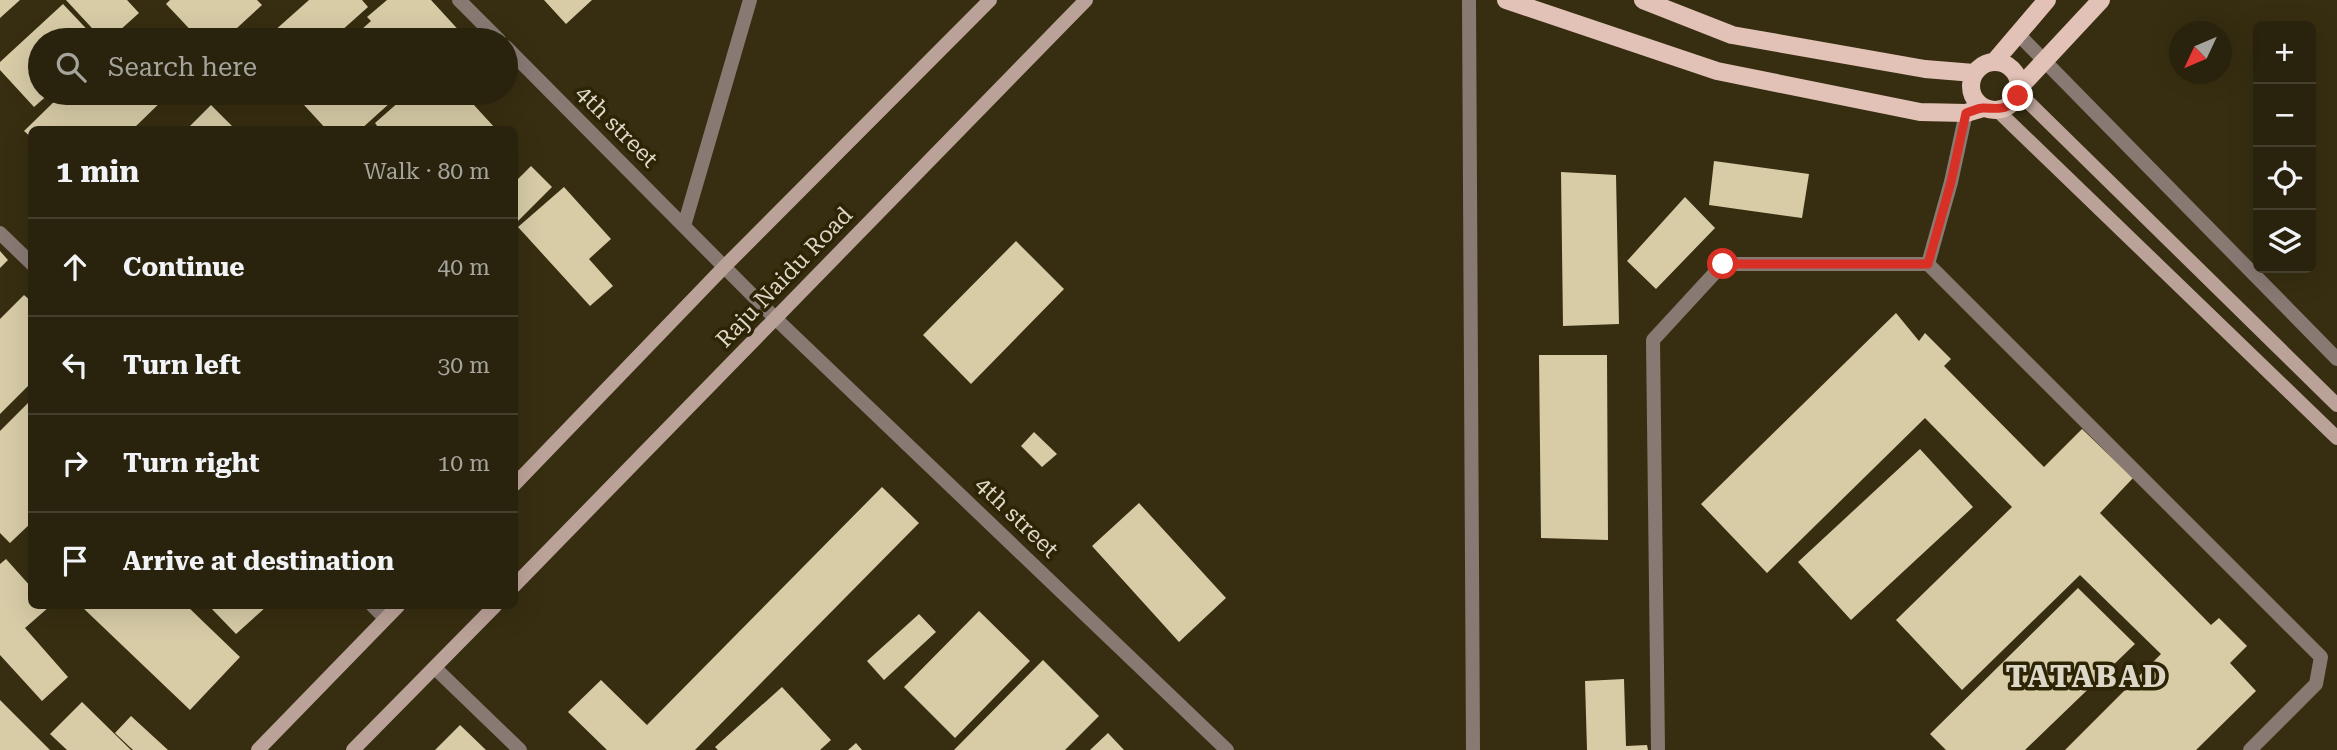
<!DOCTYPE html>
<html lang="en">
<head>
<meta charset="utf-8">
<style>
  :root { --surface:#29220d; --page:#352f1b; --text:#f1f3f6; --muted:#a5a49d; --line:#453f2e }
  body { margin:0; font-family:"Roboto Serif",serif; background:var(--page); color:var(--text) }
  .controls { position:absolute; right:21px; top:21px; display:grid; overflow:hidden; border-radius:10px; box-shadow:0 7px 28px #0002 }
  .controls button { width:63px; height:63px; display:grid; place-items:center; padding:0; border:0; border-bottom:2px solid var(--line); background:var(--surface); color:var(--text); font:35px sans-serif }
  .compass { position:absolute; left:2169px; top:21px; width:63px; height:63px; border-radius:50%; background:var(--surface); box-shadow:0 7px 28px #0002; rotate:226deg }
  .stop { position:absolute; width:21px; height:21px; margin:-16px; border:5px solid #d93025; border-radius:50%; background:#fff }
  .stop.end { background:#d93025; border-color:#fff; box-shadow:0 2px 7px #0008 }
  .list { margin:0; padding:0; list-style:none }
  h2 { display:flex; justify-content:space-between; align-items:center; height:91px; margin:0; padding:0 28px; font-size:30px }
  h2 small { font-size:23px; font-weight:400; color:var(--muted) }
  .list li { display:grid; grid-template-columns:46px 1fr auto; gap:21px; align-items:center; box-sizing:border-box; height:98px; padding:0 28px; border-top:2px solid var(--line) }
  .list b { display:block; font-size:26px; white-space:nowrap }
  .list em { font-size:23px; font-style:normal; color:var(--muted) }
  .icon { flex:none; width:38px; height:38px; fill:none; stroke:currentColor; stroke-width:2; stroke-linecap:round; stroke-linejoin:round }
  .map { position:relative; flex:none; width:2337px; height:750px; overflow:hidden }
  .search { position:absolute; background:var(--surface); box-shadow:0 7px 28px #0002; left:28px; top:28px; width:490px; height:77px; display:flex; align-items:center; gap:18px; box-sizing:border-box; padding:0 24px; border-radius:38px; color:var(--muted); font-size:26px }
  .panel { position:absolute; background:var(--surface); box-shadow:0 7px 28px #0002; left:28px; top:126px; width:490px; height:483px; border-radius:10px }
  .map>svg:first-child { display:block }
  .building { fill:#d8cca7 }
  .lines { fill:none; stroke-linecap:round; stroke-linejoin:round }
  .lane { stroke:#887973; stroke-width:14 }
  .street { stroke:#887973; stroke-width:14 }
  .secondary { stroke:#bba298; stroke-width:14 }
  .primary { stroke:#e2c2b6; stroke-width:18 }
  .route { stroke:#d93025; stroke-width:9 }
  .labels { text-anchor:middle; stroke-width:7; stroke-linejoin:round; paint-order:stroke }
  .street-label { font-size:23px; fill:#dcd7c6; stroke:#2d2406 }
  .district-label { font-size:30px; font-weight:bold; letter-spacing:2px; fill:#dcd7c6; stroke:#2d2406 }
</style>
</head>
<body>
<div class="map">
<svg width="2337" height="750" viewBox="0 0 2337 750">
  <rect width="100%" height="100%" fill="#372e11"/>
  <!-- building -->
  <path class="building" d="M0,0H20L0,18Z
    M66,0H127L139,13L109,40H103Z
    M170,0H257L262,5L224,40H200L166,4Z
    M309,0H362L368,7L331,40H264Z
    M387,0H431L464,36L459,40H350L371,21L367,17Z
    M544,0H592L566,24Z
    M63,4L97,40H40V93H50L34,107L0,70V62Z
    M129,30L139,40H118Z
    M63,93H170L132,130H32V138L24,131Z
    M293,93H401L360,130H327Z
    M409,93H463L495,128L380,130L375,123Z
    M211,105L236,130H186Z
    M1714,161L1809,174L1802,218L1709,205Z
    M531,166L552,187L514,225V183Z
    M1561,172L1616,175L1619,324L1563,326Z
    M564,187L611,239L589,259L613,286L590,306L518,227Z
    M1685,197L1715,228L1656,289L1627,261Z
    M1016,241L1064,289L971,384L923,335Z
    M0,251L8,260L0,268Z
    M24,295L32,302V382L0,414V319Z
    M1896,313L1919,341L1925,333L1951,359L1944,366L2044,467L2082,429L2133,478L2100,513L2211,625L2219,618L2247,646L2230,663L2256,691L2196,750H2065L2161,654L2080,575L1962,690L1896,620L2012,507L1925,418L1767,573L1701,504Z
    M1539,355H1607L1608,540L1541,538Z
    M32,399V522L10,543L0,533V431Z
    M1034,432L1057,454L1042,467L1021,446Z
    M1920,449L1973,507L1851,620L1798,562Z
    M882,487L919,523L695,750H607L568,712L601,680L647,725Z
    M1139,503L1226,598L1179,642L1092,546Z
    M6,559L32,588V606L49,607L25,628L68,677L42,701L0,655V564Z
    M2078,588L2135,644L2025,750H1946L1930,734Z
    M81,606H187L240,657L190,710Z
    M209,606H267L236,634Z
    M979,611L1030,661L955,738L904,687Z
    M919,614L936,632L884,680L867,661Z
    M1043,660L1099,716L1065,750H954Z
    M1624,679L1626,746L1647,745L1648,750H1587L1585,681Z
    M782,687L831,740L820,750H718L715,747Z
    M0,700L50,750H0Z
    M82,702L131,750H67L50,734Z
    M131,716L168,750H133L115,733Z
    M460,725L486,750H435Z
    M1108,733L1124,750H1090Z
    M856,743L862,750H848Z"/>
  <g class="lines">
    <!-- lane -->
    <path class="lane" d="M1928,264L1951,182L1966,113
      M1658,750L1653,340L1723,264H1928L2321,657L2316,684L2250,750"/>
    <!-- street -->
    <path class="street" d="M459,0L499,40
      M1469,0L1473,750
      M2018,34L2337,359
      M506,47L775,318L1227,750
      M684,226L750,0
      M0,233L32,264
      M373,606L385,618
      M435,668L520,750"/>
    <!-- secondary -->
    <path class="secondary" d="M2018,92L2337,405
      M1998,111L2337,438
      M514,485L725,266L990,0
      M514,586L1086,0
      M258,750L398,606
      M353,750L495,606"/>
    <!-- primary -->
    <path class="primary" d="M1506,0L1717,71L1920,112L1966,113L1983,108
      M1643,0L1732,35L1925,69L1974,73
      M1971 86a24 24 0 1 1 48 0a24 24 0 1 1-48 0Z
      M1994,62L2047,0
      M2019,88L2101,0"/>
  </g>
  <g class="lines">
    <!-- route -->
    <path class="route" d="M1723,264H1928L1951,182L1966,113C1970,112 1978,108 1983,108C1999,108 2006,112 2018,96"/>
  </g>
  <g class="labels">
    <!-- street labels -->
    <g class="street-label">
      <text transform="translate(617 126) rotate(45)" y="8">4th street</text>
      <text transform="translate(784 277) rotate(-46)" y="8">Raju Naidu Road</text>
      <text transform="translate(1017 517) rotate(44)" y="8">4th street</text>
    </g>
    <!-- district labels -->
    <g class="district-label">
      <text x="2087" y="687">TATABAD</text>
    </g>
  </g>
</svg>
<div class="controls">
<button>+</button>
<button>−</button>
<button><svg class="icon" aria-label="locate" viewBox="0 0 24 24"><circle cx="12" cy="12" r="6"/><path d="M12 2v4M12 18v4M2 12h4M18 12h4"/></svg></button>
<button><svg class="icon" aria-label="layers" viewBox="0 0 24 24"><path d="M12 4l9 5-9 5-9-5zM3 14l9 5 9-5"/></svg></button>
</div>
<svg class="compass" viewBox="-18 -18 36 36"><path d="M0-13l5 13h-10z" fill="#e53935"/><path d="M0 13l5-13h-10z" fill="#a5a49d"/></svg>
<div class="stop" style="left:1723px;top:264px"></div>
<div class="stop end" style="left:2018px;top:96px"></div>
<div class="search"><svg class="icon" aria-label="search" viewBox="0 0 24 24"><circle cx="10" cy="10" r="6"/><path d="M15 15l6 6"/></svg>Search here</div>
<section class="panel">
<h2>1 min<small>Walk · 80 m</small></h2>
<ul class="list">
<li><svg class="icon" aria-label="ahead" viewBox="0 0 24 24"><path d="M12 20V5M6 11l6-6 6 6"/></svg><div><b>Continue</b></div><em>40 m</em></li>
<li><svg class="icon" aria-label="left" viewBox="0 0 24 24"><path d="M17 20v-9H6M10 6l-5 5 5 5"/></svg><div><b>Turn left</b></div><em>30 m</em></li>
<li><svg class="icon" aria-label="right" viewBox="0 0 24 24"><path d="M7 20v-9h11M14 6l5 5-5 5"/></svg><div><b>Turn right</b></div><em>10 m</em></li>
<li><svg class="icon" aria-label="arrive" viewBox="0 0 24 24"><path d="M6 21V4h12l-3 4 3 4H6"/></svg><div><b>Arrive at destination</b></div></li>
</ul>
</section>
</div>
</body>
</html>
